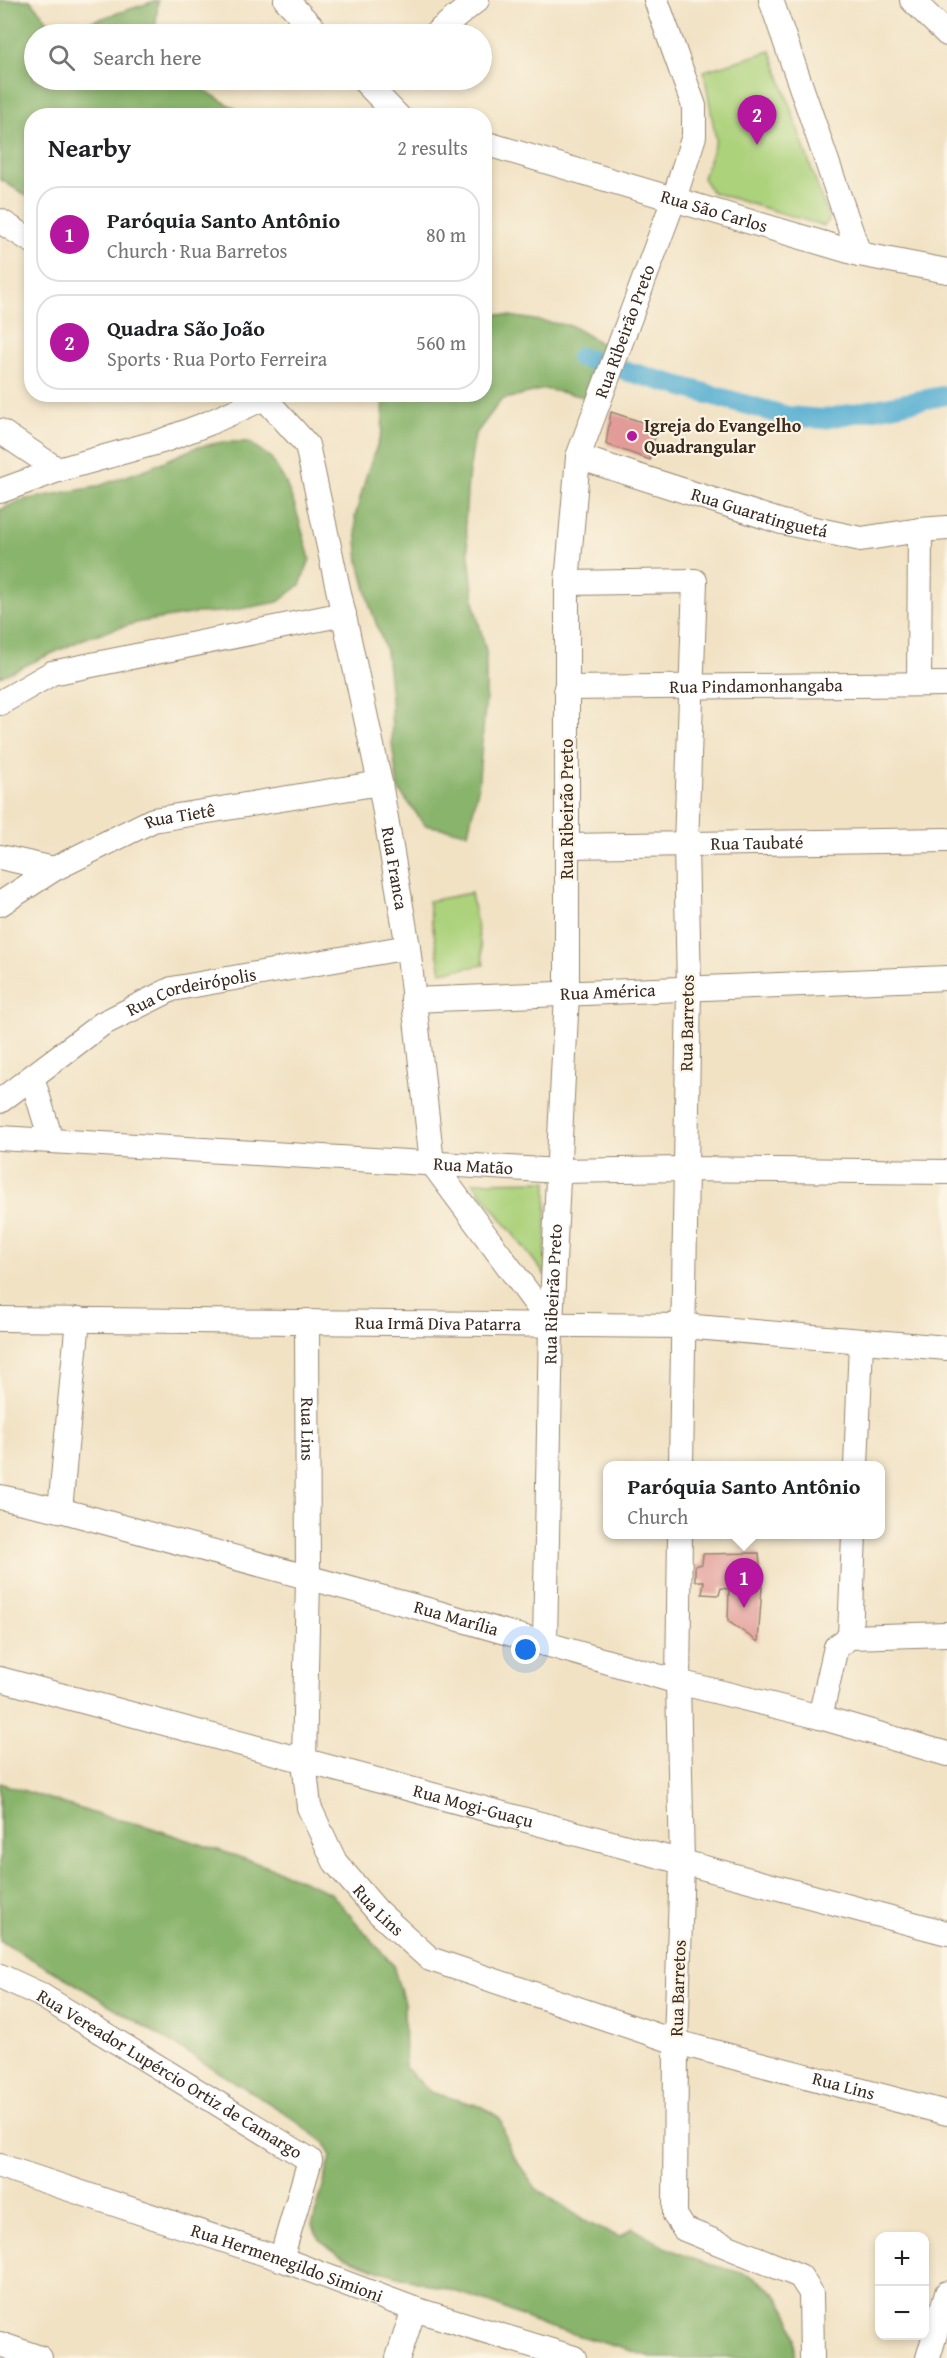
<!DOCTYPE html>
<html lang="en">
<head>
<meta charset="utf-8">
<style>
  :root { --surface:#fff; --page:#f2f2f2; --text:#202124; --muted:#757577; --line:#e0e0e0; --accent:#b5179e }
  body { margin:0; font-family:"Gentium Book Plus",serif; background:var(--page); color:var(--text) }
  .controls { position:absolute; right:18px; bottom:18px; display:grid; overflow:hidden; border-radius:12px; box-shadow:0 3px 9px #0003 }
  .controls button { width:54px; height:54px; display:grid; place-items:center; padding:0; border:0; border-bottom:2px solid var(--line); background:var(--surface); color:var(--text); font:30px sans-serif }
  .you { position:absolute; left:526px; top:1650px; width:21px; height:21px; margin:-15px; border:4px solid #fff; border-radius:50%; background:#1a73e8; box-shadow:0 0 0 9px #1a73e833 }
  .badge { display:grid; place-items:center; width:39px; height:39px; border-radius:50%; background:var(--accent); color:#fff; font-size:20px; font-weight:700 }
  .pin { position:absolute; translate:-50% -50px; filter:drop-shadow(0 2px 3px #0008) }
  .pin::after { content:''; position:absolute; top:32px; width:21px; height:18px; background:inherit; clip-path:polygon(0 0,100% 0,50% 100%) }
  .popup { position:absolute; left:603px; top:1461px; width:282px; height:78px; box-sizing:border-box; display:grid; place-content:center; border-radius:12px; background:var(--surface); filter:drop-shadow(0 2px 4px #0005); font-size:20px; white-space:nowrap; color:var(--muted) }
  .popup b { font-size:22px; color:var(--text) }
  .popup::after { content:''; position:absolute; left:50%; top:100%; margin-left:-12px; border:12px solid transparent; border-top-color:var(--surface) }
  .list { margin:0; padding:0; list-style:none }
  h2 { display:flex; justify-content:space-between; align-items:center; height:78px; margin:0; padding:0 24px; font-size:26px }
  h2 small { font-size:20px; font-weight:400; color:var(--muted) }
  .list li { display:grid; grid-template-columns:39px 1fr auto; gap:18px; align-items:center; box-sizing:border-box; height:96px; margin:0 12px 12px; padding:0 12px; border:2px solid var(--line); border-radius:24px }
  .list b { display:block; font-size:22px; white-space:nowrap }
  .list p { margin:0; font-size:20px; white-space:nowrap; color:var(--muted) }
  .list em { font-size:20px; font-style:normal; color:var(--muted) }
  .icon { flex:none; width:33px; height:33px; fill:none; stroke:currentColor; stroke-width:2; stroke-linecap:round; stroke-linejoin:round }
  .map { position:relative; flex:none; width:947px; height:2358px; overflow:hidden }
  .search { position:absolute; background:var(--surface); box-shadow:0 3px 9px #0003; left:24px; top:24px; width:468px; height:66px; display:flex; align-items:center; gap:15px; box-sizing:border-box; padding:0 21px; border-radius:33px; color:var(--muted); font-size:22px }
  .panel { position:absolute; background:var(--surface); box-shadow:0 3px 9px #0003; left:24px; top:108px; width:468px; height:294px; border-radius:24px }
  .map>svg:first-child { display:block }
  .green { fill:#acd27c; stroke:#747e4d; stroke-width:1.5 }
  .forest { fill:#89b46c; stroke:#626f45; stroke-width:1.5 }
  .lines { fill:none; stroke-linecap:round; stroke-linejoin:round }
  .canal { stroke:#55aed2; stroke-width:20 }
  .building { fill:#e29b98 }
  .minor-casing { stroke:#968671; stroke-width:26 }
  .minor { stroke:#fff; stroke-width:24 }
  .poi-dot { fill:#b5179e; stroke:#fcf5e5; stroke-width:2 }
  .labels { text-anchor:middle; stroke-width:4.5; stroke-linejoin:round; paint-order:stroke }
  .street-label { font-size:18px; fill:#3b2a1e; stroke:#fcf5e5 }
  .poi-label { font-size:18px; font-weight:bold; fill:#3b2a1e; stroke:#fcf5e5; text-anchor:start }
</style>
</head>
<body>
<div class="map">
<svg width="947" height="2358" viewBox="0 0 947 2358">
  <rect width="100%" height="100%" fill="#fcf5e5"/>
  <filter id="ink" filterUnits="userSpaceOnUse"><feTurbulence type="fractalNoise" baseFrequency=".0167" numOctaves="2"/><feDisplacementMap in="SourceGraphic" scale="12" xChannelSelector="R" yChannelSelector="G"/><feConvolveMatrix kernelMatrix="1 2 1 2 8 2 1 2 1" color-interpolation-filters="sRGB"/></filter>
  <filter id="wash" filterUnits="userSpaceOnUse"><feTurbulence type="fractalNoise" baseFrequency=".008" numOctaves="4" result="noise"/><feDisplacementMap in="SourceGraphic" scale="24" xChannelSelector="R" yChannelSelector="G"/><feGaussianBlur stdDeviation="1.35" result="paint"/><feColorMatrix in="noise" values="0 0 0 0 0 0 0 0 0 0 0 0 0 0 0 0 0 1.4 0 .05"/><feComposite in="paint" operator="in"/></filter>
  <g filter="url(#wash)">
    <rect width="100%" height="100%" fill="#f1e2c4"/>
    <!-- green -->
    <path class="green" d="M771,51L829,220L824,226L712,192L703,178L716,140L704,71Z
      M471,893L484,965L441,972L428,901Z
      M547,1181L545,1275L473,1182Z"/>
    <!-- forest -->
    <path class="forest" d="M0,0H30L53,27L90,22L158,0L155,34H34V80H187L246,115L32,116L31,199L0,179Z
      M485,312L572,326L604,345L585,397L544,389L501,400L475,435L468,478L465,521L475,608L486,651V696L478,789L468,833L425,825L398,789L392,743L391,698L386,651L370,606L359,562L355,517L367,473L382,432L384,395L484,394Z
      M223,442H249L271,458L285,481L295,506L310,559L300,585L278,602L224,612L197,613L140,622L114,629L88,637L0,677V510L22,500L96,487L149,468L197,447Z
      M0,1783L99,1815L146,1826L227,1853L280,1871L331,1893L393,1965L404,2003L405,2067L430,2092L483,2107L500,2118L510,2151L535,2188L590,2224L619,2237L633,2228C654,2242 675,2253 699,2261C716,2267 736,2270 752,2277C782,2291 800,2327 794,2358H655L542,2325L491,2303L464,2294L384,2272L341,2256L321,2241L312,2226L331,2157L325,2143L282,2111L69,1980L0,1941Z"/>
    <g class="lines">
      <!-- canal -->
      <path class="canal" d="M580,357L597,362
        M626,371L787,416L824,419L947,395"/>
    </g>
    <g id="blocks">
      <!-- building -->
      <path class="building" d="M611,412L660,428L652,444L650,460L606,444Z
        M759,1553L762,1587L758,1642L728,1621L729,1589L721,1588L719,1595L702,1594L704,1581H695V1566L702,1564L703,1554Z"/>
    </g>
  </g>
  <g filter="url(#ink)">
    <use href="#blocks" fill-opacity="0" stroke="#968671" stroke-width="1.5"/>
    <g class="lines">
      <defs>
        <g id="minor">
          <path d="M286,0L319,34"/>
          <path d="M771,0L859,254"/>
          <path d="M912,0L947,34"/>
          <path d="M435,34L477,0"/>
          <path d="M363,80L398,116"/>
          <path id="s1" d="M484,143L859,254L947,271"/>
          <path d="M0,221L32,241"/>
          <path id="s2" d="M261,394L307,445L380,783L408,947L432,1163L551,1324"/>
          <path d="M0,431L58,470"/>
          <path id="s3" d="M578,457L782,522L861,539L920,530L947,528"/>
          <path d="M0,491L58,470L162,441L209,423L264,398"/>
          <path d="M567,583L695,581L686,845L689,988L681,1466"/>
          <path d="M919,684L920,530"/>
          <path id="s4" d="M566,688L947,684"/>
          <path d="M0,703L52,673L344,614"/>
          <path id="s5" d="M567,846L947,840"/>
          <path d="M0,857L54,869"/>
          <path id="s6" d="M0,904L54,869L153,820L380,783"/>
          <path id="s7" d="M413,1000L947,978"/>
          <path d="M32,1077L51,1140"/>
          <path id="s8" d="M0,1101L102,1024L172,989L408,947"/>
          <path id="s9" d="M0,1138L559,1171L684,1169L947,1172"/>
          <path id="s10" d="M0,1319L683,1326L947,1348"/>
          <path id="s11" d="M307,1321L308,1579L304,1761L309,1807L335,1862L378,1912L430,1959L676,2042L947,2113"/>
          <path d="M856,1466L861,1343"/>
          <path id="s12" d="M0,1497L60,1510L428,1610L678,1682L820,1717L947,1754"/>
          <path d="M60,1510L78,1319"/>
          <path d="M680,1534L678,1682L682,1863L676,2042L675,2215L684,2229L800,2276L811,2293L812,2358"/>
          <path d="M850,1637L854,1534"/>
          <path d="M850,1637L947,1634"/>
          <path id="s13" d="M545,1644L551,1324L567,993V583L578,457L674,199L694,136V106L656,0"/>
          <path id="s14" d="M0,1679L947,1933"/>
          <path d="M820,1717L836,1647L850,1637"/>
          <path id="s15" d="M0,1976L39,1994L310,2160L281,2259"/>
          <path id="s16" d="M0,2166L281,2259L414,2309L574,2358"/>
          <path d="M0,2344L40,2358"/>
          <path d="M398,2358L414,2309"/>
          <path d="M928,2358L947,2293"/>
        </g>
      </defs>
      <!-- minor casing -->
      <use href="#minor" class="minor-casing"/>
      <!-- minor -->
      <use href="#minor" class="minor"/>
    </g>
  </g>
  <!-- markers -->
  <circle class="poi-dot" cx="632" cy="436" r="6"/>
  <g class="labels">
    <!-- street labels -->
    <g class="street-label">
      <text dy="6" stroke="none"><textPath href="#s1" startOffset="240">Rua São Carlos</textPath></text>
      <text dy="6" stroke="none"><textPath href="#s13" startOffset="1322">Rua Ribeirão Preto</textPath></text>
      <text dy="6" stroke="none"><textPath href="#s3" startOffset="190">Rua Guaratinguetá</textPath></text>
      <text dy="6" stroke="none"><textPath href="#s4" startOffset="190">Rua Pindamonhangaba</textPath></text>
      <text transform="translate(567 809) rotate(-90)" y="6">Rua Ribeirão Preto</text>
      <text dy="6" stroke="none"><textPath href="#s6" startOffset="202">Rua Tietê</textPath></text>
      <text dy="6" stroke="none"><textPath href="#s5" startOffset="190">Rua Taubaté</textPath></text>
      <text dy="6" stroke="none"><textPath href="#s2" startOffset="501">Rua Franca</textPath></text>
      <text dy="6" stroke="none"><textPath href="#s7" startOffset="195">Rua América</textPath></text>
      <text dy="6" stroke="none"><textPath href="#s8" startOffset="224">Rua Cordeirópolis</textPath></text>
      <text transform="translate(687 1023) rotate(-89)" y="6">Rua Barretos</text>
      <text dy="6" stroke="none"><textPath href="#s9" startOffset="474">Rua Matão</textPath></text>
      <text dy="6" stroke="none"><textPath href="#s13" startOffset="350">Rua Ribeirão Preto</textPath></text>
      <text dy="6" stroke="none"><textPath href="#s10" startOffset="438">Rua Irmã Diva Patarra</textPath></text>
      <text dy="6" stroke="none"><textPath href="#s11" startOffset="108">Rua Lins</textPath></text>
      <text dy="6" stroke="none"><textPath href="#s12" startOffset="472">Rua Marília</textPath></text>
      <text dy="6" stroke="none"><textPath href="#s14" startOffset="490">Rua Mogi-Guaçu</textPath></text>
      <text dy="6" stroke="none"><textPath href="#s11" startOffset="612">Rua Lins</textPath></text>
      <text transform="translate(678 1988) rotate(-88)" y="6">Rua Barretos</text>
      <text dy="6" stroke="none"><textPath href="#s15" startOffset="196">Rua Vereador Lupércio Ortiz de Camargo</textPath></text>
      <text dy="6" stroke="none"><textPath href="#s11" startOffset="1116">Rua Lins</textPath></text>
      <text dy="6" stroke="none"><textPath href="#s16" startOffset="303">Rua Hermenegildo Simioni</textPath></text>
    </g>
    <!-- poi labels -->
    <g class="poi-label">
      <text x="644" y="432">Igreja do Evangelho<tspan x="644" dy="21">Quadrangular</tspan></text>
    </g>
  </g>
</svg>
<div class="controls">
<button>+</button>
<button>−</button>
</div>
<div class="you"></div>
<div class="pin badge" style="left:744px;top:1608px">1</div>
<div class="popup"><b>Paróquia Santo Antônio</b>Church</div>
<div class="pin badge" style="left:757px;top:145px">2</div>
<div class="search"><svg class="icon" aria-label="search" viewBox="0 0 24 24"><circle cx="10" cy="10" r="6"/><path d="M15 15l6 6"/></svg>Search here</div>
<section class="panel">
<h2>Nearby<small>2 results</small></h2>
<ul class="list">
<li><span class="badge">1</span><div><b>Paróquia Santo Antônio</b><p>Church · Rua Barretos</p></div><em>80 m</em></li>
<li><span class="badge">2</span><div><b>Quadra São João</b><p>Sports · Rua Porto Ferreira</p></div><em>560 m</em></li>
</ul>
</section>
</div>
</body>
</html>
